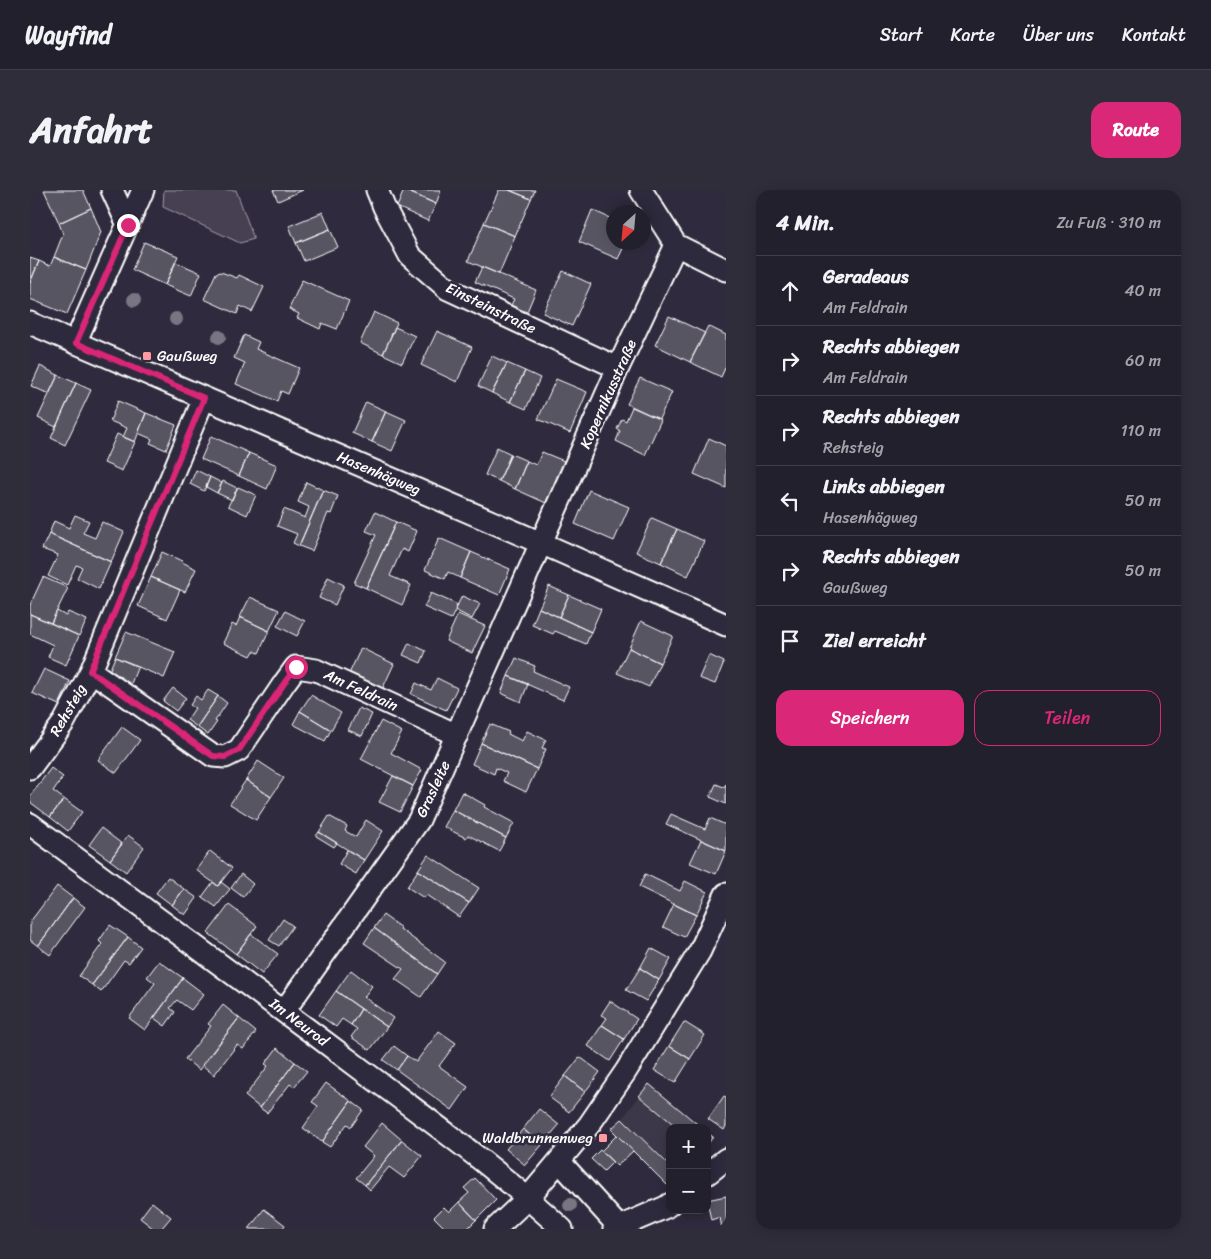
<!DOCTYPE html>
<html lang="de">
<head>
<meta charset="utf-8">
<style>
  :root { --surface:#23202e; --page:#2f2d3a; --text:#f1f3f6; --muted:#a3a3aa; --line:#403e4a; --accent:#db2777 }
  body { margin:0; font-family:Sriracha,sans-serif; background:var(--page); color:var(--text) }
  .controls { position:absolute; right:15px; bottom:15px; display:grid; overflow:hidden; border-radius:10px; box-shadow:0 2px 12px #0003 }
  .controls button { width:45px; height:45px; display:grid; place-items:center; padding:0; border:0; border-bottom:1px solid var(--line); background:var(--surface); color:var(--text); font:25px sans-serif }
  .compass { position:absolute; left:576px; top:15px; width:45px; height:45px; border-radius:50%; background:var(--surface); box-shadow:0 2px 12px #0003; rotate:206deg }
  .stop { position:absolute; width:15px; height:15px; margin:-11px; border:4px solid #db2777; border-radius:50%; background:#fff }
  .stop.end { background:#db2777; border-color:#fff; box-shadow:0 1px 5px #0008 }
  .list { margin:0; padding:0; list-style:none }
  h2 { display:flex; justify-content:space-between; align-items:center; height:65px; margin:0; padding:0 20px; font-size:21px }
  h2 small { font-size:16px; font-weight:400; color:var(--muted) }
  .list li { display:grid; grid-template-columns:32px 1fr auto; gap:15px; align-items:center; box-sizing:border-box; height:70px; padding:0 20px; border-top:1px solid var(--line) }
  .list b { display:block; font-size:19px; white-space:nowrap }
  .list p { margin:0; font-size:16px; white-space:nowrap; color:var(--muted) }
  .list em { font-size:16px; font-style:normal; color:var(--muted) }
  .actions { display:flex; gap:10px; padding:15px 20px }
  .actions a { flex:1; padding:11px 0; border:1px solid var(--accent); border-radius:15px; text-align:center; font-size:18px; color:var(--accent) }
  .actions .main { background:var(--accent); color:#fff }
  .icon { flex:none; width:28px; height:28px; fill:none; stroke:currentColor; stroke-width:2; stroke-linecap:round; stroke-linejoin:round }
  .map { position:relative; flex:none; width:696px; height:1039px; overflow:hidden; border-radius:15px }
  header { display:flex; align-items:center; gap:30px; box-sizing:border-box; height:70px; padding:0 25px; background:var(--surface); border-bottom:1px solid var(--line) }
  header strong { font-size:24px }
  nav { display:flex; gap:28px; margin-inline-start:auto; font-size:18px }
  .intro { display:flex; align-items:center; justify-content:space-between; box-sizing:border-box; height:120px; padding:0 30px }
  h1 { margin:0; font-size:35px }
  .button { padding:12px 22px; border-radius:15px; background:var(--accent); color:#fff; font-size:18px; font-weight:700 }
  main { display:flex; gap:30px; padding:0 30px }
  aside { flex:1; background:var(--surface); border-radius:15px; box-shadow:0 2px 12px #0003 }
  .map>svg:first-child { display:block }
  .built { fill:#3c3749 }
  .green { fill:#464152; stroke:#a2a0a8 }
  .building { fill:#595564; stroke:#fff }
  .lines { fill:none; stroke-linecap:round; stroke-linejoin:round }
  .minor-casing { stroke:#fff; stroke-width:25 }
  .minor { stroke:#2f2a3d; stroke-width:21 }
  .tree { fill:#797582 }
  .route { stroke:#db2777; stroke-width:6 }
  .poi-dot { fill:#ff9aa2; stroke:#2f2a3d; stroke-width:2 }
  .labels { text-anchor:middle; stroke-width:5; stroke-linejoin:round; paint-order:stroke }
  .street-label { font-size:15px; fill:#fff; stroke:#2f2a3d }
  .poi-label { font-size:15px; fill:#fff; stroke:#2f2a3d; text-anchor:start }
</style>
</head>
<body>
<header>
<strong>Wayfind</strong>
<nav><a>Start</a><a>Karte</a><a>Über uns</a><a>Kontakt</a></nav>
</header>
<div class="intro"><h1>Anfahrt</h1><a class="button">Route</a></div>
<main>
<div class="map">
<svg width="696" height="1039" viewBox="0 0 696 1039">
  <rect width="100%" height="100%" fill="#2f2a3d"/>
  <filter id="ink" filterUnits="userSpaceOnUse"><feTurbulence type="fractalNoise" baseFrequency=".02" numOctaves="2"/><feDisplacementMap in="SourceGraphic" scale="10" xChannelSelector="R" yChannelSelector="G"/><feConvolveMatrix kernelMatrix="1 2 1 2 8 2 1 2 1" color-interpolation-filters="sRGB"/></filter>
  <g filter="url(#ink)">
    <!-- built -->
    <path class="built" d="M619,894L672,938H640V992L637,995L581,939L592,929Z"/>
    <!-- green -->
    <path class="green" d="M134,0H206L224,49L210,53L133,17Z"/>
    <!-- building -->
    <path class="building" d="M14,0H53L61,18L29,33Z
      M243,0H273L248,11Z
      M374,0L406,14L398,31L367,17Z
      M374,0H411L406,14Z
      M469,0H479L501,9L485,46L454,33Z
      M479,0H505L501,9Z
      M61,18L71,42L56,80L24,67L33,44L29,33Z
      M562,20L584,30V52H596L588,69L549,52Z
      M293,22L300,39L266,53L259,36Z
      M454,33L485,46L469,84L438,71Z
      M300,39L308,57L274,71L266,53Z
      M114,52L148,66L135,95L102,80Z
      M24,67L56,80L37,124L0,109V93L9,71L20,76Z
      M0,68L9,71L0,93Z
      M146,72L171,83L161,106L135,95Z
      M452,77L506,100L496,124L480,117L484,109L445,92Z
      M533,81L561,94L542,136L513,123Z
      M191,82L207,88L209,85L234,97L222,122L210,116L207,124L174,109L186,83Z
      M272,90L319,111L307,139L292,133L290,139L267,128L269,124L259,119Z
      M344,122L367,133L353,164L330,153Z
      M639,126L675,143L660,172L625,155Z
      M678,136L696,145V176L691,187L660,172Z
      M365,137L385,146L372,173L353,164Z
      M407,141L442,157L427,192L391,175Z
      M214,145L229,152L226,159L269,178L258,204L251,201L247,211L206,194L215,173L204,168Z
      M462,166L477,173L462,203L448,196Z
      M477,173L495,181L480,212L462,203Z
      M10,176L28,185L19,204L1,196Z
      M495,181L510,188L496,219L480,212Z
      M28,185L46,193L26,237L8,228Z
      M610,188L642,202L629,229L597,214Z
      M526,189L557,202L540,243L508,229Z
      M46,193L61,200L35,255L21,248Z
      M88,211L116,223L105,252L93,247L97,238L80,231Z
      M336,212L356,221L342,252L322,243Z
      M602,217L631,230L615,265L586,251L590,241L587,239L592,229L596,231Z
      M356,221L376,230L362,261L342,252Z
      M116,223L146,235L136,260L120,253L122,249L108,243Z
      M87,244L105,252L92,281L74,273Z
      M181,246L219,263L209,286L171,269Z
      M679,248L696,256V298L664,284Z
      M467,257L481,264L469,291L455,285Z
      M512,262L534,271L516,313L485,299L497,271L506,275Z
      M219,263L247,275L237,299L209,286Z
      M481,264L497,271L485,299L469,291Z
      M166,280L180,287L174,301L160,294Z
      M180,287L192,293L187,303L176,297Z
      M193,291L207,298L202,310L187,303Z
      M276,292L293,300L269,356L263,353L267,344L247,336L254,319L275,328L279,317L268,312Z
      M208,297L226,305L217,325L198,316Z
      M293,300L308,306L301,324L298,323L282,361L269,356Z
      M559,300L599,317L584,351L545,334Z
      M345,322L366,332L336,398L324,393L346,345L336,341Z
      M45,325L59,331L53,343L65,348L72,332L94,342L81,372L19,344L24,331L39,338Z
      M622,328L647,339L631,373L606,362Z
      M366,332L387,341L378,362L372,359L360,386L381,395L372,415L336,398Z
      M647,339L674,351L658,386L631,373Z
      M19,344L81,372L69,399L47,388L52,377L46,375L37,395L18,386L28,365L12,359Z
      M409,348L441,362L430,388L418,382L415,389L395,380Z
      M132,362L152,371V372L166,379L155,402L121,387Z
      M441,362L480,379L469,405L430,388Z
      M13,387L38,398L21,433L0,424V415Z
      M121,387L150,400L137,429L108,416Z
      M298,387L314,395L305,415L289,408Z
      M519,396L539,405L529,427L509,418Z
      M401,403L428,415L421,429L394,417Z
      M539,405L571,419L561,442L529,427Z
      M432,406L450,414L442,429L425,420Z
      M220,407L249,420L239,441L210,427Z
      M509,418L561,442L556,454L525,441L523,444L502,435Z
      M27,421L36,426L38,422L57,430L49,446L21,433Z
      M255,421L275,431L267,446L247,436Z
      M0,424L49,446L36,475L18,467L23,455L0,444Z
      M428,424L455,436L442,463L416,451Z
      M210,427L239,441L229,463L224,461L221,466L193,453L202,434L206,436Z
      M611,431L643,446L630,473L599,458Z
      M96,442L145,462L134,488L85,467Z
      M379,453L396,461L391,473L373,465Z
      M331,458L364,474L351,502L318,486Z
      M599,458L630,473L619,497L587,483Z
      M679,465L694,472L685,494L669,488Z
      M85,467L108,476L100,496L77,486Z
      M486,468L505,476L503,481L539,497L533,510L478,486Z
      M14,479L40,491L29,515L2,503Z
      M478,486L498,494L491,512L471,503Z
      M407,488L427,498L416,520L381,504L386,493L401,500Z
      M143,498L156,508L146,521L133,511Z
      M178,500L188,506L167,537L157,530L165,518L160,515L166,506L171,510Z
      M281,505L311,523L301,540L270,521Z
      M188,506L197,513L185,531L187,532L178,545L167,537Z
      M329,518L342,524L332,546L318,540Z
      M270,521L301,540L295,551L263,534Z
      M351,531L372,542L361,563L392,580L383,596L331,569Z
      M460,534L479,542L478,544L492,551L497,541L516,550L512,558L516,559L507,579L451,553Z
      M92,537L110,550L86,583L68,570Z
      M451,553L507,579L496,602L473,591L477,583L466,578L464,584L442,574Z
      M228,571L254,588L241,607L216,590Z
      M21,578L33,587L23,601L34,609L20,627L0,612V606Z
      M363,586L383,596L370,622L349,612Z
      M216,590L241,607L226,630L200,614Z
      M686,594L694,597L696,594V614L680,607Z
      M432,602L455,615L454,617L484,633L476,648L423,620Z
      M34,609L52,622L38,641L20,627Z
      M423,620L476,648L469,661L438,645L436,648L414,637Z
      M641,624L675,639L680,628L696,635V661L636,634Z
      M299,626L317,636L315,641L326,647L336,630L353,641L334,670L289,642Z
      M71,638L92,654L80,670L59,655Z
      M289,642L307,653L304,657L286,646Z
      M98,645L114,657L96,682L80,670Z
      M671,650L696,661L686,684L660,673Z
      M317,660L334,670L326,684L309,674Z
      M180,661L202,678L188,696L166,680Z
      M398,665L449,698L439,713L388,680Z
      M388,680L439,713L429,727L396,705L394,708L377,697Z
      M211,684L223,694L213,707L201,698Z
      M615,684L650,701L655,691L677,702L666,725L609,697Z
      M138,687L154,699L142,715L126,703Z
      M183,692L188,696L191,692L200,699L186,717L172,707Z
      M27,696L43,708L8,756L0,750V732Z
      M154,699L167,708L155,725L142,715Z
      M43,708L55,717L20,765L8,756Z
      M644,714L666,725L654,747L633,737Z
      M199,715L227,736L206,764L178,743Z
      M353,725L371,738L370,739L415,772L407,784L344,738Z
      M253,729L263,736L249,756L239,750Z
      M80,735L98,747L62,795L49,786L72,754L69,751Z
      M344,738L407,784L391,807L365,789L373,779L334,753Z
      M221,744L248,764L232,784L206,764Z
      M98,747L111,757L99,773L94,770L71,802L62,795Z
      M621,758L641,769L629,790L610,778Z
      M129,771L153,788L115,840L99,828L125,793L117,787Z
      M610,778L629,790L616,811L596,800Z
      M321,780L342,796L334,807L363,828L357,837L306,801Z
      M153,788L174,804L161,820L147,810L140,818L145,822L135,836L124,828Z
      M306,801L331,819L321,835L312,829L306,837L289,825Z
      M580,811L607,829L594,849L572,835L577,828L571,825Z
      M193,815L209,828L169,880L155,869L181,836L178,834Z
      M331,819L357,837L340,860L321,847L327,839L321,835Z
      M209,828L226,842L213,859L207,855L184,885L172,875Z
      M654,832L675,845L660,869L639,856Z
      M572,835L594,849L580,871L558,856Z
      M409,841L426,853L409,876L438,897L422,920L367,880L377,866L386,872Z
      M364,856L377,866L367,880L353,870Z
      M639,856L660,869L645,893L624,880Z
      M247,858L265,872L230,918L215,906L238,876L235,874Z
      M550,867L570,882L555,902L535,886Z
      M265,872L277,881L264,897L260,894L237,923L230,918Z
      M535,886L555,902L539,922L519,907Z
      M296,893L321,911L292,952L273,938L288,916L282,912Z
      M619,894L672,938H648L609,906Z
      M694,906L696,907V936L694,940L678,929Z
      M321,911L333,920L321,937L317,934L300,957L292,952Z
      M509,919L529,935L512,955L493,939Z
      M592,929L640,976V992L637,995L581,939Z
      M352,933L372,950L335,995L326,988L344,966L333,957Z
      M493,939L512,955L495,975L476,959Z
      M677,942L683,947L677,955Z
      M587,945L603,961L587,976L571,961Z
      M372,950L392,966L374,988L359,977L340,1000L335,995Z
      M570,960L583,972L574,981L561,969Z
      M445,988L466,1010L446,1030L429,1012L439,1003L434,998Z
      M696,1006V1039H692L690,1027L681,1030L677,1010Z
      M122,1012L141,1027L131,1039H124L110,1028Z
      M429,1012L446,1030L437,1039H416L404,1027L414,1017L419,1022Z
      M234,1019L255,1035L252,1039H219Z"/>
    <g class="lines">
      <defs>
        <path id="minor" d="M82,0L98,35
          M347,0L354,17L380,66L418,99L588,178
          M611,0L646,55L696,80
          M0,133L511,353L696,435
          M45,153L113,0
          M61,481L183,566L195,567L209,560L255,492L266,477L286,480L427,545
          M0,578L34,532L61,481L174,208
          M0,634C109,714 219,795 328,877C396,928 469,980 532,1039
          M254,821L389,630L588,178L646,55
          M529,971L589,1037L584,1039
          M677,984L696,969
          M589,1037L636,1017L640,1014
          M465,1039L498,1008L529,971L559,935L596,881L670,761L696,704"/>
      </defs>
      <!-- minor casing -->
      <use href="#minor" class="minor-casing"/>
      <!-- minor -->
      <use href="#minor" class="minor"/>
    </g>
    <!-- trees -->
    <g class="tree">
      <circle cx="104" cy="110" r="7"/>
      <circle cx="146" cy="129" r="7"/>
      <circle cx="189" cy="147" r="7"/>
      <circle cx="540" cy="1015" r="7"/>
    </g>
  </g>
  <g class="lines" filter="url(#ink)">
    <!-- route -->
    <path class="route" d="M98,35L46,153L174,208L60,481L183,566L195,567L209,560L255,492L266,477"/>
  </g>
  <!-- markers -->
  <g class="poi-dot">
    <rect x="112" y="161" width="10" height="10" rx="2.5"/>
    <rect x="568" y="943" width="10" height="10" rx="2.5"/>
  </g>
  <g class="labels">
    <!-- street labels -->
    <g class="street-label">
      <text transform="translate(461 118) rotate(26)" y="5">Einsteinstraße</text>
      <text transform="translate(578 204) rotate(-66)" y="5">Kopernikusstraße</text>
      <text transform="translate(349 283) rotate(23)" y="5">Hasenhägweg</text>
      <text transform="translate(331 500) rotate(25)" y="5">Am Feldrain</text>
      <text transform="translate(38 520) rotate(-60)" y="5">Rehsteig</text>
      <text transform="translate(403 599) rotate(-65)" y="5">Grasleite</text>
      <text transform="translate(269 832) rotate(37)" y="5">Im Neurod</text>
    </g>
    <!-- poi labels -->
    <g class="poi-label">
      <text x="127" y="171">Gaußweg</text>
      <text x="563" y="953" text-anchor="end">Waldbrunnenweg</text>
    </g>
  </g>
</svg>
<div class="controls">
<button>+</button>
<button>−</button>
</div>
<svg class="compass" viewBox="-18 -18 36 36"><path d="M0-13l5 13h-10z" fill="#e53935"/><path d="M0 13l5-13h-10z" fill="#a3a3aa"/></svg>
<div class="stop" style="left:266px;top:477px"></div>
<div class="stop end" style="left:98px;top:35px"></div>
</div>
<aside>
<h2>4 Min.<small>Zu Fuß · 310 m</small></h2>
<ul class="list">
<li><svg class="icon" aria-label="ahead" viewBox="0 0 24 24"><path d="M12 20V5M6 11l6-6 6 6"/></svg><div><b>Geradeaus</b><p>Am Feldrain</p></div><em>40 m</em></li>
<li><svg class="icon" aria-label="right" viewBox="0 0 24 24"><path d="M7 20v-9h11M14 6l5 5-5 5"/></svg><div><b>Rechts abbiegen</b><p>Am Feldrain</p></div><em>60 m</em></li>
<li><svg class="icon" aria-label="right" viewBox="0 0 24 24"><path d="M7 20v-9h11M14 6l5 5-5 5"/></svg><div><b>Rechts abbiegen</b><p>Rehsteig</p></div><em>110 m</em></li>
<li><svg class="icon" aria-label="left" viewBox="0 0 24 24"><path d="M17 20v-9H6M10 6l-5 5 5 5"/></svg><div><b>Links abbiegen</b><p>Hasenhägweg</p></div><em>50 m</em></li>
<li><svg class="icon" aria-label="right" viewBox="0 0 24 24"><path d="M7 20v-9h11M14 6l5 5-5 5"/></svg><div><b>Rechts abbiegen</b><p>Gaußweg</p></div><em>50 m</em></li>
<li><svg class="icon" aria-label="arrive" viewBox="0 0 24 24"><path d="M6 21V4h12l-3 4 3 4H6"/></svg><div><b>Ziel erreicht</b></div></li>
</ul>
<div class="actions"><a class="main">Speichern</a><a>Teilen</a></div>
</aside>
</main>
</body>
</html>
